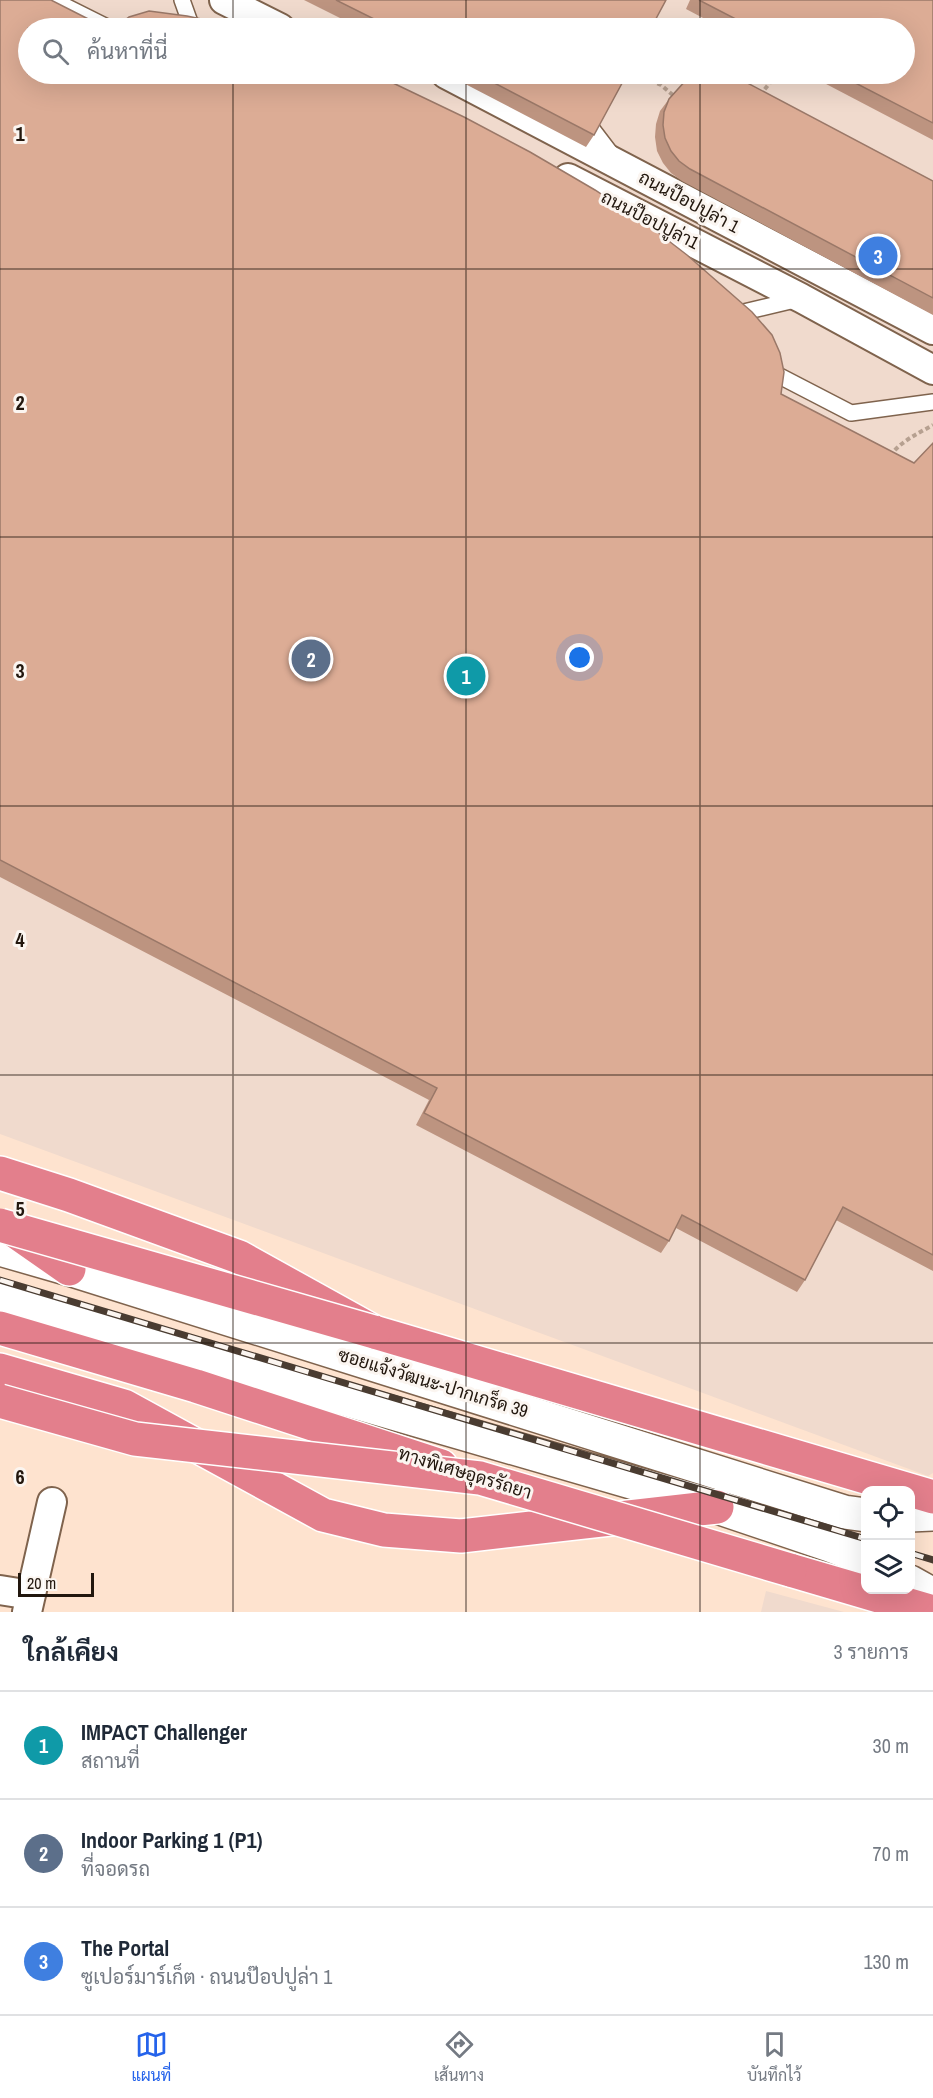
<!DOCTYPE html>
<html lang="th">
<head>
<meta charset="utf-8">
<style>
  :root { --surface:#fff; --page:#f2f2f3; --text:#1f2937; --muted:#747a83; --line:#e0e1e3; --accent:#2563eb }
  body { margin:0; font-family:"Archivo Narrow",Sarabun,sans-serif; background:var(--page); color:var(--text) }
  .controls { position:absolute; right:18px; bottom:18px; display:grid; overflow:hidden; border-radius:12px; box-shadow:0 6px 24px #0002 }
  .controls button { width:54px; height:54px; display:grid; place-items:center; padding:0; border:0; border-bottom:2px solid var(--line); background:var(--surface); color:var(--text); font:30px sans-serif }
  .scale { position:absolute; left:18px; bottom:15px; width:76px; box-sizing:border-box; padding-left:6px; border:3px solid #22170e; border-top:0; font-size:16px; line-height:21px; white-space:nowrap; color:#22170e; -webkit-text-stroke:4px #fbf5f0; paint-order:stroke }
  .you { position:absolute; left:580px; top:658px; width:21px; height:21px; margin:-15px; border:4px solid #fff; border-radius:50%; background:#1a73e8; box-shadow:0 0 0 9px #1a73e833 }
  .badge { display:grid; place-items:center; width:39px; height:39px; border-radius:50%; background:var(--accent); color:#fff; font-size:20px; font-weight:700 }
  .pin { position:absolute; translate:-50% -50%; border:3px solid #fff; box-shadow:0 2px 6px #0006 }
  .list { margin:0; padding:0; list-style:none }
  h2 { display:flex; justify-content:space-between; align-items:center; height:78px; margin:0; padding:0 24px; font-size:26px }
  h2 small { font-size:20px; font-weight:400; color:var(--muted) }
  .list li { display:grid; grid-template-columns:39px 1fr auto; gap:18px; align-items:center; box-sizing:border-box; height:108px; padding:0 24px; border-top:2px solid var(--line) }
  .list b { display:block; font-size:22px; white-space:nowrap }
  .list p { margin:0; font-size:20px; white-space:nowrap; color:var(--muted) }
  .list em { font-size:20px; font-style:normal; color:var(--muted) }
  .icon { flex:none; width:33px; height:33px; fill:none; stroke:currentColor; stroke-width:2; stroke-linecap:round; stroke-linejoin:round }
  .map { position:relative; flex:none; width:933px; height:1612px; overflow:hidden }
  .search { position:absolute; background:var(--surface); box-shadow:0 6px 24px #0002; left:18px; right:18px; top:18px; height:66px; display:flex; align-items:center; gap:15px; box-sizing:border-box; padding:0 21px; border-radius:33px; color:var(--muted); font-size:22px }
  .sheet { height:402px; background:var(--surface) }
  nav { display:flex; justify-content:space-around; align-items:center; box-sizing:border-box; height:84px; border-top:2px solid var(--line); background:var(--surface); font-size:16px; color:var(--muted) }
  nav a { display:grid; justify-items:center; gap:3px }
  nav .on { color:var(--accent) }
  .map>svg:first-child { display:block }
  .commercial { fill:#f0dacd; fill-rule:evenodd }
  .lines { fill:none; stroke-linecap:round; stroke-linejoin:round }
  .lane-casing { stroke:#7f634d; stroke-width:18 }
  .street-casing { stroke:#7f634d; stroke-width:32 }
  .secondary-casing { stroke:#7f634d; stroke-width:36 }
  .highway-casing { stroke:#fff; stroke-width:36 }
  .path { stroke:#b6a090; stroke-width:4; stroke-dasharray:4.5 3; stroke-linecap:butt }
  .lane { stroke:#fff; stroke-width:15 }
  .street { stroke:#fff; stroke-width:28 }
  .secondary { stroke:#fff; stroke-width:33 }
  .highway { stroke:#e37f8c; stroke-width:33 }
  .rail-casing { stroke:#4a3c31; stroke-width:7 }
  .rail { stroke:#fbf5f0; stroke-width:4.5; stroke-dasharray:14; stroke-linecap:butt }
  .highway-bridge-casing { stroke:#fff; stroke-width:36; stroke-linecap:butt }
  .highway-bridge { stroke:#e37f8c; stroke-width:33 }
  .wall { fill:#bd9480 }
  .building { fill:#dcac95; stroke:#9a7868; stroke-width:1.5 }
  .grid { fill:none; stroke:#22170e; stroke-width:1.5; stroke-opacity:0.55 }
  .labels { text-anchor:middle; stroke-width:6; stroke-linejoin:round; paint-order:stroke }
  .street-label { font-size:18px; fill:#22170e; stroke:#fbf5f0 }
  .grid-label { font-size:20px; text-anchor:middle; font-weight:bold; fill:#22170e; stroke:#fbf5f0; stroke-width:6; stroke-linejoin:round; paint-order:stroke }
</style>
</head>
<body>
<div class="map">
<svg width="933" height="1612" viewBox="0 0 933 1612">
  <rect width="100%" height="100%" fill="#fee3cf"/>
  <!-- commercial -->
  <path class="commercial" d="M0,0H933V1473L928,1476L0,1134ZM28,28H904V74H28Z
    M766,1591L844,1612H761Z"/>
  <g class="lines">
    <defs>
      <path id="lane" d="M53,0L109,28
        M182,0L192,28
        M583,117L612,155
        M731,315L799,299
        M766,369L851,413L933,402"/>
      <path id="street" d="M224,0L280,28
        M446,74L933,330
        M568,178L801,298L933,370
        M0,1590L31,1595
        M27,1612L52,1502"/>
      <path id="secondary" d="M0,1249L69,1269L844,1512L866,1515
        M0,1299L717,1507L830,1545L866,1559
        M910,1515L933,1514
        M910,1582L933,1595"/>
      <path id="highway" d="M0,1173L69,1195L239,1257L374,1332L933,1497
        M16,1232L69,1269
        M0,1328L196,1386L441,1466
        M0,1370L124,1406L323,1515L384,1530L461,1536L717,1507
        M790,1570L933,1612"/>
    </defs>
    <!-- lane casing -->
    <use href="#lane" class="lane-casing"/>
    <!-- street casing -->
    <use href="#street" class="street-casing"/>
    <!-- secondary casing -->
    <use href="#secondary" class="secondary-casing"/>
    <!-- highway casing -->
    <use href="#highway" class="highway-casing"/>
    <!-- path -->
    <path class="path" d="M637,74L661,85L674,96
      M760,95L777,74
      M890,456C901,441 917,434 933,425"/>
    <!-- lane -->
    <use href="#lane" class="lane"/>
    <!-- street -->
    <use href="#street" class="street"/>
    <!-- secondary -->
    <use href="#secondary" class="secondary"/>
    <!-- highway -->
    <use href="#highway" class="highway"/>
    <defs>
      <path id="rail" d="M0,1280L866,1539
        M910,1553L933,1560"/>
    </defs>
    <!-- rail casing -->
    <use href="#rail" class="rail-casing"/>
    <!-- rail -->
    <use href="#rail" class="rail"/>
    <defs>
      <path id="highway-bridge" d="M0,1225L374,1332
        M0,1401L135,1439L480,1478L790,1570"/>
    </defs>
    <!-- highway-bridge casing -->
    <use href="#highway-bridge" class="highway-bridge-casing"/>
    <!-- highway-bridge -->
    <use href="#highway-bridge" class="highway-bridge"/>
  </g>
  <!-- wall -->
  <path class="wall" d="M0,0L781,394L914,463L933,443V1271L836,1220L805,1280L797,1292L676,1228L669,1241L661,1253L416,1125L429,1100L0,877Z
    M304,0H666L651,28H360Z
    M690,0H933V140L807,74H904V28H722L686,9Z
    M446,74H627L594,135L586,147Z
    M669,99L933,181V315L682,181L671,173L663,163L657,151L655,137L656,124L660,111Z"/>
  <!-- building -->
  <path class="building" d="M0,0H51L106,28H28V74H370L393,83L464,117L530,152L595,190L652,228L687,255L752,312L772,335L780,353L784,372L781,394L914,463L933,443V1255L843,1207L805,1280L682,1215L669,1241L424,1113L437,1088L0,860Z
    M336,0H666L651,28H392Z
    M699,0H933V123L838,74H904V28H753Z
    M149,11L187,16L230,25L243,28H115L129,17Z
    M477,74H627L594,135Z
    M706,74H727L738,78L933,181V298L690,169L679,161L671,151L665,138L663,125L664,112L669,99L687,79Z"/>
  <!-- grid -->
  <path class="grid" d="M233,0V28M466,0V28M700,0V28M233,74V1612M466,74V1612M700,74V1612M0,269H933M0,537H933M0,806H933M0,1075H933M0,1343H933"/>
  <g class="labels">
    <!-- street labels -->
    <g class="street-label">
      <text transform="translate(689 202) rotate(28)" y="6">ถนนป๊อปปูล่า 1</text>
      <text transform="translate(650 220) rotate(27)" y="6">ถนนป๊อปปูล่า1</text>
      <text transform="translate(433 1383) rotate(17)" y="6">ซอยแจ้งวัฒนะ-ปากเกร็ด 39</text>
      <text transform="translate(465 1473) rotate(17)" y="6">ทางพิเศษอุดรรัถยา</text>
    </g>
  </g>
  <g class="grid-label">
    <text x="20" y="141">1</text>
    <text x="20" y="410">2</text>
    <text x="20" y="678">3</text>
    <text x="20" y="947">4</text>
    <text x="20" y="1216">5</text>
    <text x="20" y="1484">6</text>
  </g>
</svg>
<div class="controls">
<button><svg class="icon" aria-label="locate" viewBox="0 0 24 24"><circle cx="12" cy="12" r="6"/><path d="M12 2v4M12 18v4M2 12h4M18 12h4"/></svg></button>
<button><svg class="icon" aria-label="layers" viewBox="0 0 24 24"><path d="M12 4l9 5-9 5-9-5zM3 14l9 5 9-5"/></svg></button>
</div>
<div class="scale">20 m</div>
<div class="you"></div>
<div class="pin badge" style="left:466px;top:676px;background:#0f9aa8">1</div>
<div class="pin badge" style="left:311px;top:659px;background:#5c6f8a">2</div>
<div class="pin badge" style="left:878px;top:256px;background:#3f7fe0">3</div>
<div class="search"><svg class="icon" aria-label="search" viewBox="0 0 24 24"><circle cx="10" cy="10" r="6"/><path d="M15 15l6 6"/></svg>ค้นหาที่นี่</div>
</div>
<section class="sheet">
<h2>ใกล้เคียง<small>3 รายการ</small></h2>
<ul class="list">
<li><span class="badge" style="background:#0f9aa8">1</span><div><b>IMPACT Challenger</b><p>สถานที่</p></div><em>30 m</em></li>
<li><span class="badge" style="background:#5c6f8a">2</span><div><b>Indoor Parking 1 (P1)</b><p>ที่จอดรถ</p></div><em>70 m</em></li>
<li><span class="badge" style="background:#3f7fe0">3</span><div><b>The Portal</b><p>ซูเปอร์มาร์เก็ต · ถนนป๊อปปูล่า 1</p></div><em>130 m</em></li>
</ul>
</section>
<nav>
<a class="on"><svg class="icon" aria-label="map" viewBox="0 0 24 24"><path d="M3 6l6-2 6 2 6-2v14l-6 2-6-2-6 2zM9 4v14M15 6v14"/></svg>แผนที่</a>
<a><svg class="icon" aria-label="directions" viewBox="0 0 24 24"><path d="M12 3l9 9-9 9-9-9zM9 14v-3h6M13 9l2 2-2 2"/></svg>เส้นทาง</a>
<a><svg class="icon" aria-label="saved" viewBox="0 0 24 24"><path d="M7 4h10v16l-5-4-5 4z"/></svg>บันทึกไว้</a>
</nav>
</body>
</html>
